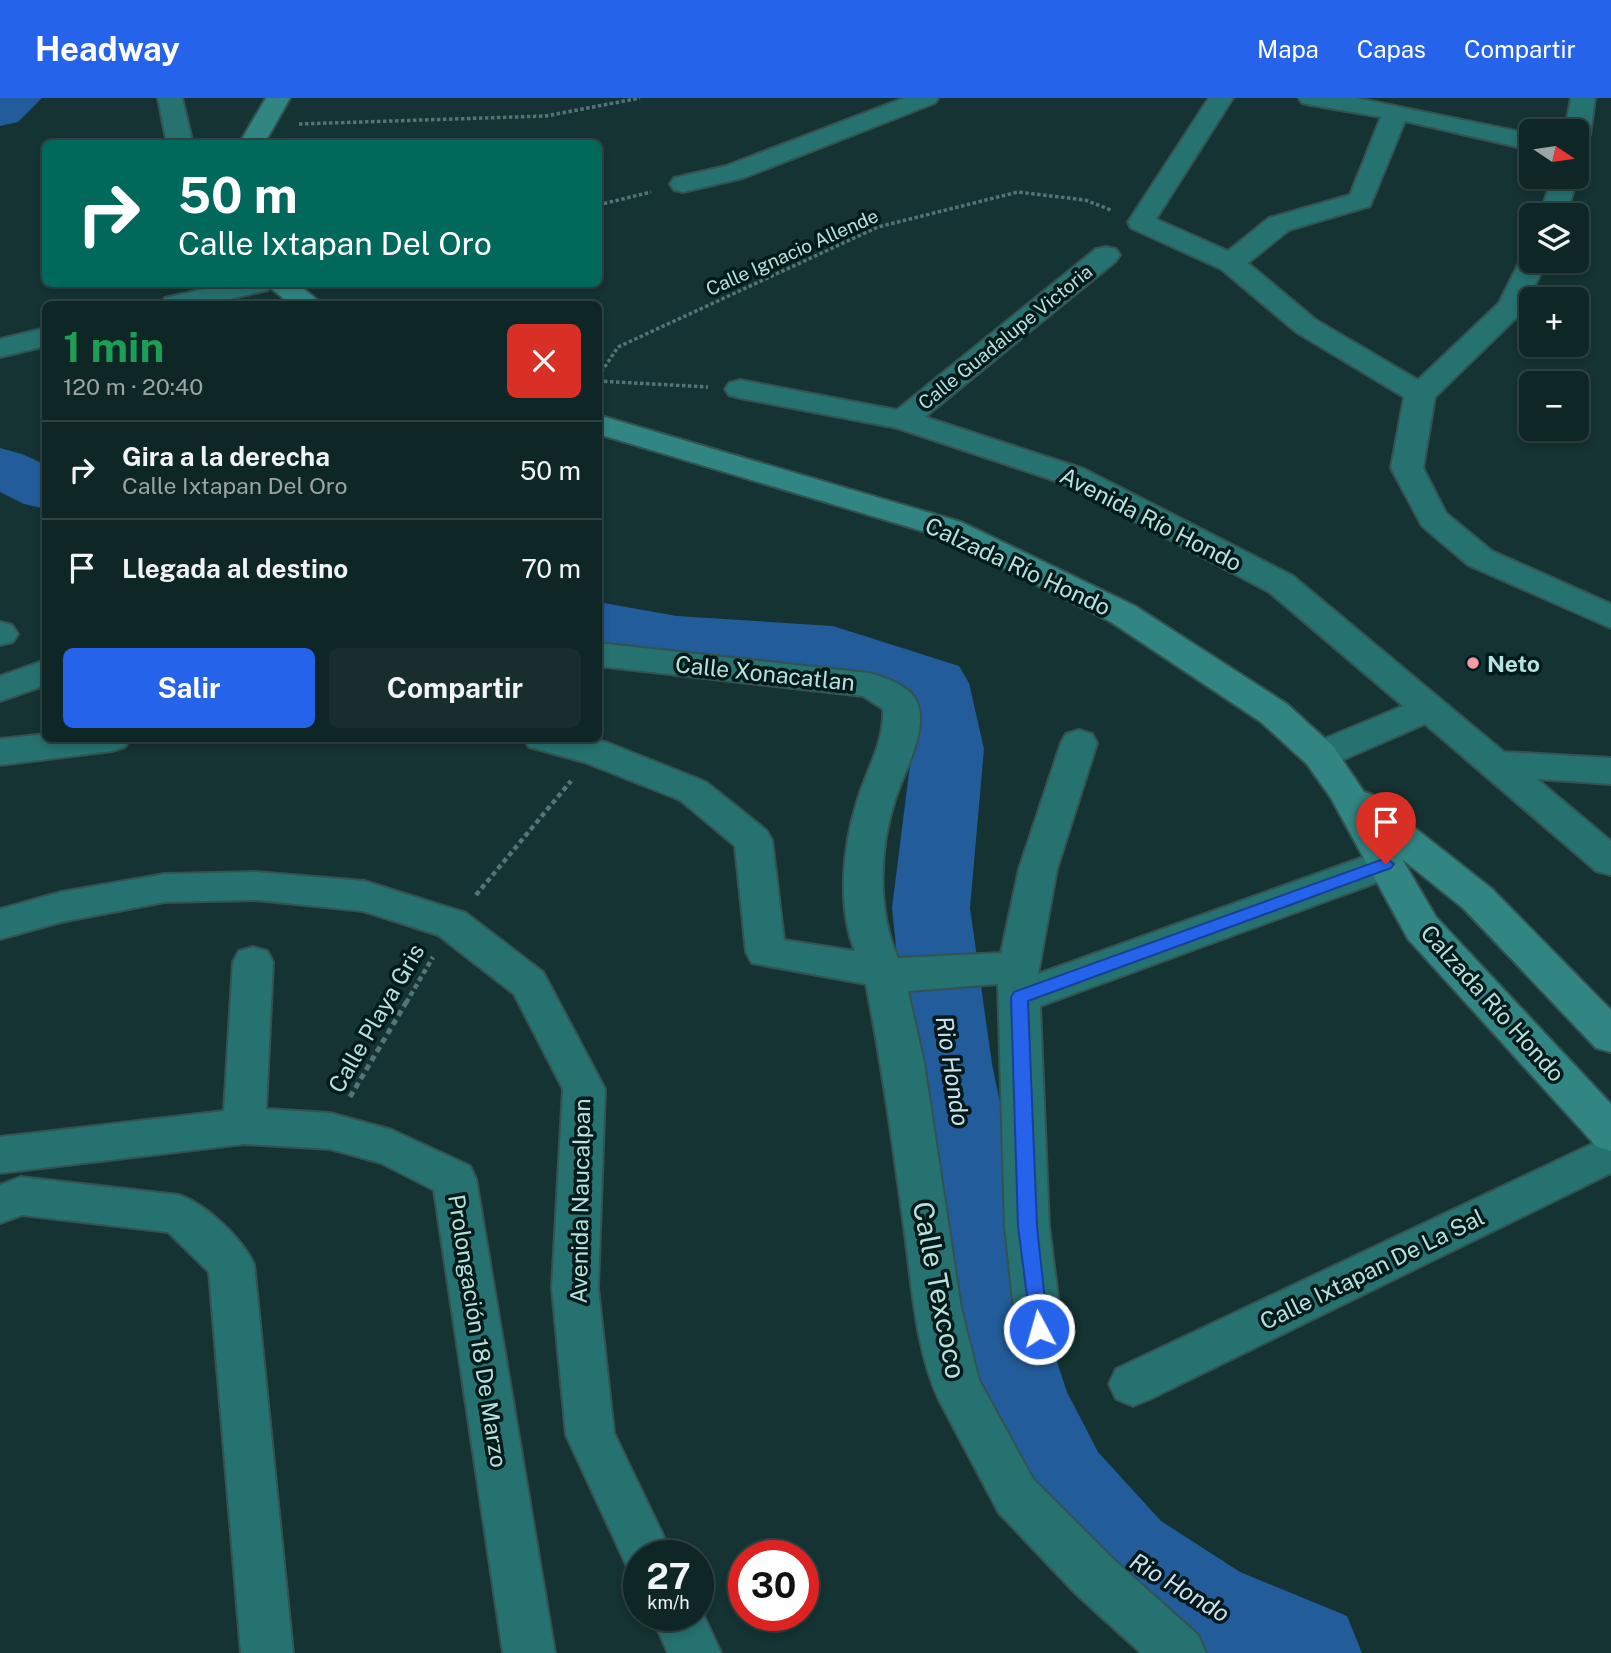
<!DOCTYPE html>
<html lang="es">
<head>
<meta charset="utf-8">
<style>
  body { margin:0; font-family:"Public Sans",sans-serif; background:#182e2e; color:#f1f3f6; height:100vh; display:flex; flex-direction:column; font-size:26px; white-space:nowrap }
  * { box-sizing:border-box; margin:0 }
  p { font-size:23px; color:#9ba5a7 }
  .icon { flex:none; width:38px; height:38px; fill:none; stroke:currentColor; stroke-width:2; stroke-linecap:round; stroke-linejoin:round }
  .map { position:relative; flex:1; overflow:hidden }
  .panel { position:absolute; left:42px; top:203px; width:560px; height:441px; display:flex; flex-direction:column; background:#0f2626; border-radius:10px; box-shadow:0 4px 10px #0003,0 0 0 2px #2f4343 }
  .panel>* { flex:none }
  .top-card { position:absolute; left:42px; top:42px; width:560px; height:147px; border-radius:10px; box-shadow:0 4px 10px #0003,0 0 0 2px #2f4343; background:#00695c; color:#fff; overflow:hidden }
  .needle { width:46px; rotate:103deg }
  .tools { position:absolute; left:1519px; top:21px; display:grid; gap:14px }
  .tools a { display:grid; place-items:center; width:70px; height:70px; border-radius:10px; background:#0f2626; box-shadow:0 4px 10px #0003,0 0 0 2px #2f4343; font-size:35px }
  .speed { position:absolute; left:623px; top:1442px; display:flex; gap:14px; font-size:35px; font-weight:700; text-align:center }
  .speed>* { display:grid; place-content:center; width:91px; height:91px; border-radius:50%; background:#0f2626; box-shadow:0 4px 10px #0003,0 0 0 2px #2f4343; line-height:1 }
  .speed small { font-size:18px; font-weight:400 }
  .speed .limit { border:10px solid #d22; background:#fff; color:#111 }
  .pin { position:absolute; display:grid; place-items:center; width:60px; height:60px; color:#fff; margin:-72px -30px; border-radius:50% 50% 50% 0; rotate:-45deg; box-shadow:0 0 7px #0007 }
  .pin .icon { rotate:45deg }
  .me { position:absolute; width:77px; margin:-38px; rotate:354deg; stroke-linejoin:round; filter:drop-shadow(0 0 5px #0008) }
  .turn { display:flex; align-items:center; gap:24px; height:147px; padding:0 21px; font-size:32px }
  .turn .icon { width:91px; height:91px; stroke-width:2.5 }
  .turn b { display:block; font-size:49px; line-height:60px }
  .round { display:grid; place-items:center; flex:none; width:74px; height:74px; border-radius:10px; background:#182e2e }
  .summary { display:flex; align-items:center; justify-content:space-between; height:119px; padding:0 21px }
  h1 { font-size:42px; font-weight:700; line-height:52px; color:#1e9e55 }
  .primary-button { display:flex; gap:14px; margin-top:auto; padding:14px 21px }
  .primary-button a { flex:1; height:80px; border-radius:10px; background:#2563eb; color:#fff; font-size:28px; font-weight:700; line-height:80px; text-align:center }
  .primary-button a+a { background:#182e2e; color:#f1f3f6 }
  ul { padding:0; list-style:none }
  li { display:flex; align-items:center; gap:21px; height:98px; padding:0 21px; border-top:2px solid #2f4343 }
  li div { flex:1 }
  li b { display:block; font-size:26px }
  li em { font-style:normal }
  header { display:flex; align-items:center; gap:42px; box-sizing:border-box; height:98px; padding:0 35px; background:#2563eb; color:#fff }
  header strong { font-size:33px }
  nav { display:flex; gap:38px; margin-inline-start:auto; font-size:24px }
  .map>svg:first-child { display:block }
  .lines { fill:none; stroke-linecap:round; stroke-linejoin:round }
  .river { fill:#225c9a; fill-rule:evenodd }
  .street-casing { stroke:#335250; stroke-width:4 }
  .secondary-casing { stroke:#335250; stroke-width:4 }
  .primary-casing { stroke:#335250; stroke-width:4 }
  .path-far2 { stroke:#527675; stroke-width:3.5; stroke-dasharray:3.5 2.5; stroke-linecap:butt }
  .path-far1 { stroke:#527675; stroke-width:4.5; stroke-dasharray:5 3.5; stroke-linecap:butt }
  .path { stroke:#527675; stroke-width:5; stroke-dasharray:6 4.5; stroke-linecap:butt }
  .street { fill:#267270; fill-rule:evenodd }
  .secondary { fill:#267270; fill-rule:evenodd }
  .primary { fill:#318583; fill-rule:evenodd }
  .route { fill:#2563eb; stroke:#184099; stroke-width:2 }
  .poi-dot { fill:#f49aa4; stroke:#001a19; stroke-width:2.5 }
  .labels { text-anchor:middle; dominant-baseline:central; stroke-width:7; stroke-linejoin:round; paint-order:stroke }
  .far-street-label { font-size:19px; fill:#b5e1df; stroke:#001a19 }
  .street-label { font-size:23px; fill:#b5e1df; stroke:#001a19 }
  .poi-label { font-size:23px; font-weight:bold; fill:#b5e1df; stroke:#001a19; text-anchor:start }
  .water-label { font-size:24px; font-style:italic; fill:#d0dff1; stroke:#001a19 }
  .near-street-label { font-size:28px; fill:#b5e1df; stroke:#001a19 }
</style>
</head>
<body>
<header>
<strong>Headway</strong>
<nav><a>Mapa</a><a>Capas</a><a>Compartir</a></nav>
</header>
<div class="map">
<svg width="1611" height="1555" viewBox="0 0 1611 1555">
  <rect width="100%" height="100%" fill="#143332"/>
  <g class="lines">
    <!-- river -->
    <g class="river">
      <path d="M0 0H42L18 24 0 28Z"/>
      <path d="M0 350 22 356 46 367V411L24 406 0 394Z"/>
      <path d="M598 504 677 518 833 528 959 568 969 585 984 651 970 810 992 966 1049 1240 1067 1294 1098 1354 1161 1423 1240 1474 1347 1518 1362 1555H1188L1168 1546 1089 1493 1028 1420 975 1306 955 1240 908 966 892 810 912 651 902 599 827 574 677 564 598 548Z"/>
    </g>
    <!-- street casing -->
    <g class="street-casing">
      <g id="street">
        <path d="M158 0H182L193 46H167Z"/>
        <path d="M904 0H938L935 5 743 80 683 94 674 92 670 86 674 80 726 68Z"/>
        <path d="M1209 0H1233L1156 121 1228 153 1269 120 1350 97 1381 19 1311 7 1302 5 1299 0H1356L1531 36V52L1405 23 1370 108 1289 132 1248 165 1316 222 1418 282 1499 205 1523 157 1531 155V163H1547L1521 215 1435 299 1423 370 1446 415 1492 453 1611 506V530L1468 467 1422 428 1391 370 1404 299 1296 234 1221 171 1131 130 1128 124Z"/>
        <path d="M1571 0H1595L1590 37 1586 42 1577 45V33H1565Z"/>
        <path d="M1577 77 1578 79 1566 117H1540L1552 79Z"/>
        <path d="M1106 149 1116 151 1120 157 1116 163 925 319 1084 371 1293 478 1504 654 1611 660V686L1537 681 1611 743V777L1596 773 1425 626 1333 666 1320 670 1307 666 1302 657 1307 648 1403 608 1269 494 1062 385 897 330 740 300 729 297 725 291 729 285 740 282 897 312 1096 151Z"/>
        <path d="M225 186H272L268 192 208 206H161L165 200Z"/>
        <path d="M46 230V248L0 259V241Z"/>
        <path d="M0 524 12 527 18 536 13 544 0 547Z"/>
        <path d="M598 545 869 575C887 580 915 589 919 610 925 640 903 675 895 702 879 751 877 813 898 860L1001 855 1019 771 1061 645 1066 636 1079 632 1092 636 1097 645 1057 771 1038 876 1372 756 1386 752 1400 756 1405 766 1400 776 1040 908 1049 1128 1062 1231 1055 1246 1039 1252 1023 1246 1016 1231 1005 1128 998 886 908 893 924 965 961 1210 979 1282 1033 1381 1112 1460 1198 1537 1206 1555H1141L1076 1496 999 1415 939 1302C915 1250 912 1186 904 1129 893 1048 882 967 866 886L752 865 746 854 735 748 680 702 584 664 529 649 524 640H592L608 645 706 684 766 732 772 742 784 842 855 853C837 809 843 748 857 704 866 673 885 644 883 611L863 598 598 568Z"/>
        <path d="M46 562V587L0 603V578Z"/>
        <path d="M46 636V640H130L125 649 112 653 0 667V641Z"/>
        <path d="M253 849 267 853 273 864 266 1011 330 1015 392 1032 470 1068 476 1081 555 1555H503L434 1092 381 1065 330 1051 244 1046 0 1075V1039L224 1013 233 864 239 853Z"/>
        <path d="M1611 1037V1075L1150 1301 1133 1308 1116 1301 1109 1286 1116 1271Z"/>
        <path d="M21 1079 179 1097C207 1107 241 1139 254 1166L293 1555H241L209 1174 168 1134 22 1117 0 1125V1087Z"/>
      </g>
    </g>
    <!-- secondary casing -->
    <g class="secondary-casing">
      <g id="secondary">
        <path d="M256 774 364 783 466 815 543 874 605 991 598 1190 614 1335 673 1458H639V1479L630 1475 566 1337 552 1190 563 991 514 896 438 837 363 813 256 802 165 804 61 824 0 841V811L61 794 165 776Z"/>
        <path d="M698 1505 721 1555H668L651 1517H698Z"/>
      </g>
    </g>
    <!-- primary casing -->
    <g class="primary-casing">
      <g id="primary">
        <path d="M266 0H290L264 46H239Z"/>
        <path d="M266 186H298L322 206H290Z"/>
        <path d="M598 317 961 424 1135 508 1287 606 1333 648 1364 694 1373 697 1491 790 1611 912V954L1596 950 1463 810 1402 761 1436 819 1611 1006V1053L1596 1048 1408 841 1331 700 1307 666 1261 624 1111 524 939 438 598 336Z"/>
      </g>
    </g>
    <!-- path-far2 -->
    <g class="path-far2">
      <path d="M299 26 546 18 640 0"/>
      <path d="M598 107 651 94"/>
      <path d="M598 279 618 249 878 129 1018 94 1085 102 1111 112"/>
      <path d="M598 283 708 289"/>
    </g>
    <!-- path-far1 -->
    <g class="path-far1">
      <path d="M476 797 571 683"/>
      <path d="M406 905 433 859"/>
    </g>
    <!-- path -->
    <path class="path" d="M350 999 407 903"/>
    <!-- street -->
    <use href="#street" class="street"/>
    <!-- secondary -->
    <use href="#secondary" class="secondary"/>
    <!-- primary -->
    <use href="#primary" class="primary"/>
  </g>
  <!-- route -->
  <path class="route" d="M1386 760 1394 766 1391 770 1028 903 1037 1128 1048 1231 1046 1237 1039 1239 1032 1237 1018 1128 1011 899 1014 894Z"/>
  <!-- markers -->
  <circle class="poi-dot" cx="1473" cy="565" r="7"/>
  <g class="labels">
    <!-- far-street labels -->
    <g class="far-street-label">
      <text transform="translate(792 154) rotate(-24)">Calle Ignacio Allende</text>
      <text transform="translate(1005 239) rotate(-39)">Calle Guadalupe Victoria</text>
    </g>
    <!-- street labels -->
    <g class="street-label">
      <text transform="translate(1151 421) rotate(27)">Avenida Río Hondo</text>
      <text transform="translate(1018 468) rotate(25)">Calzada Río Hondo</text>
      <text transform="translate(765 575) rotate(6)">Calle Xonacatlan</text>
      <text transform="translate(1493 905) rotate(48)">Calzada Río Hondo</text>
      <text transform="translate(376 920) rotate(-60)">Calle Playa Gris</text>
      <text transform="translate(580 1103) rotate(-89)">Avenida Naucalpan</text>
      <text transform="translate(1372 1171) rotate(-26)">Calle Ixtapan De La Sal</text>
      <text transform="translate(478 1233) rotate(81)">Prolongación 18 De Marzo</text>
    </g>
    <!-- poi labels -->
    <g class="poi-label">
      <text x="1487" y="565">Neto</text>
    </g>
    <!-- water labels -->
    <g class="water-label">
      <text transform="translate(953 973) rotate(81)">Rio Hondo</text>
      <text transform="translate(1180 1489) rotate(31)">Rio Hondo</text>
    </g>
    <!-- near-street labels -->
    <g class="near-street-label">
      <text transform="translate(940 1192) rotate(79)">Calle Texcoco</text>
    </g>
  </g>
</svg>
<div class="tools">
<a><svg class="needle" viewBox="-14 -14 28 28"><path d="M0-13l5 13h-10z" fill="#e53935"/><path d="M0 13l5-13h-10z" fill="#9ba5a7"/></svg></a>
<a><svg class="icon" aria-label="layers" viewBox="0 0 24 24"><path d="M12 4l9 5-9 5-9-5zM3 14l9 5 9-5"/></svg></a>
<a>+</a>
<a>−</a>
</div>
<div class="speed"><div>27<small>km/h</small></div><div class="limit">30</div></div>
<div class="pin" style="left:1386px;top:766px;background:#d93025"><svg class="icon" aria-label="arrive" viewBox="0 0 24 24"><path d="M6 21V4h12l-3 4 3 4H6"/></svg></div>
<svg class="me" style="left:1039px;top:1231px" viewBox="-20 -20 40 40"><circle r="17" fill="#2563eb" stroke="#fff" stroke-width="3"/><path d="M0-11L8 9 0 5-8 9z" fill="#fff"/></svg>
<div class="top-card">
<div class="turn"><svg class="icon" aria-label="right" viewBox="0 0 24 24"><path d="M7 20v-9h11M14 6l5 5-5 5"/></svg><div><b>50 m</b>Calle Ixtapan Del Oro</div></div>
</div>
<section class="panel">
<div class="summary"><div><h1>1 min</h1><p>120 m · 20:40</p></div><a class="round" style="background:#d93025;color:#fff"><svg class="icon" aria-label="close" viewBox="0 0 24 24"><path d="M6 6l12 12M18 6L6 18"/></svg></a></div>
<ul>
<li><svg class="icon" aria-label="right" viewBox="0 0 24 24"><path d="M7 20v-9h11M14 6l5 5-5 5"/></svg><div><b>Gira a la derecha</b><p>Calle Ixtapan Del Oro</p></div><em>50 m</em></li>
<li><svg class="icon" aria-label="arrive" viewBox="0 0 24 24"><path d="M6 21V4h12l-3 4 3 4H6"/></svg><div><b>Llegada al destino</b></div><em>70 m</em></li>
</ul>
<div class="primary-button"><a>Salir</a><a>Compartir</a></div>
</section>
</div>
</body>
</html>
